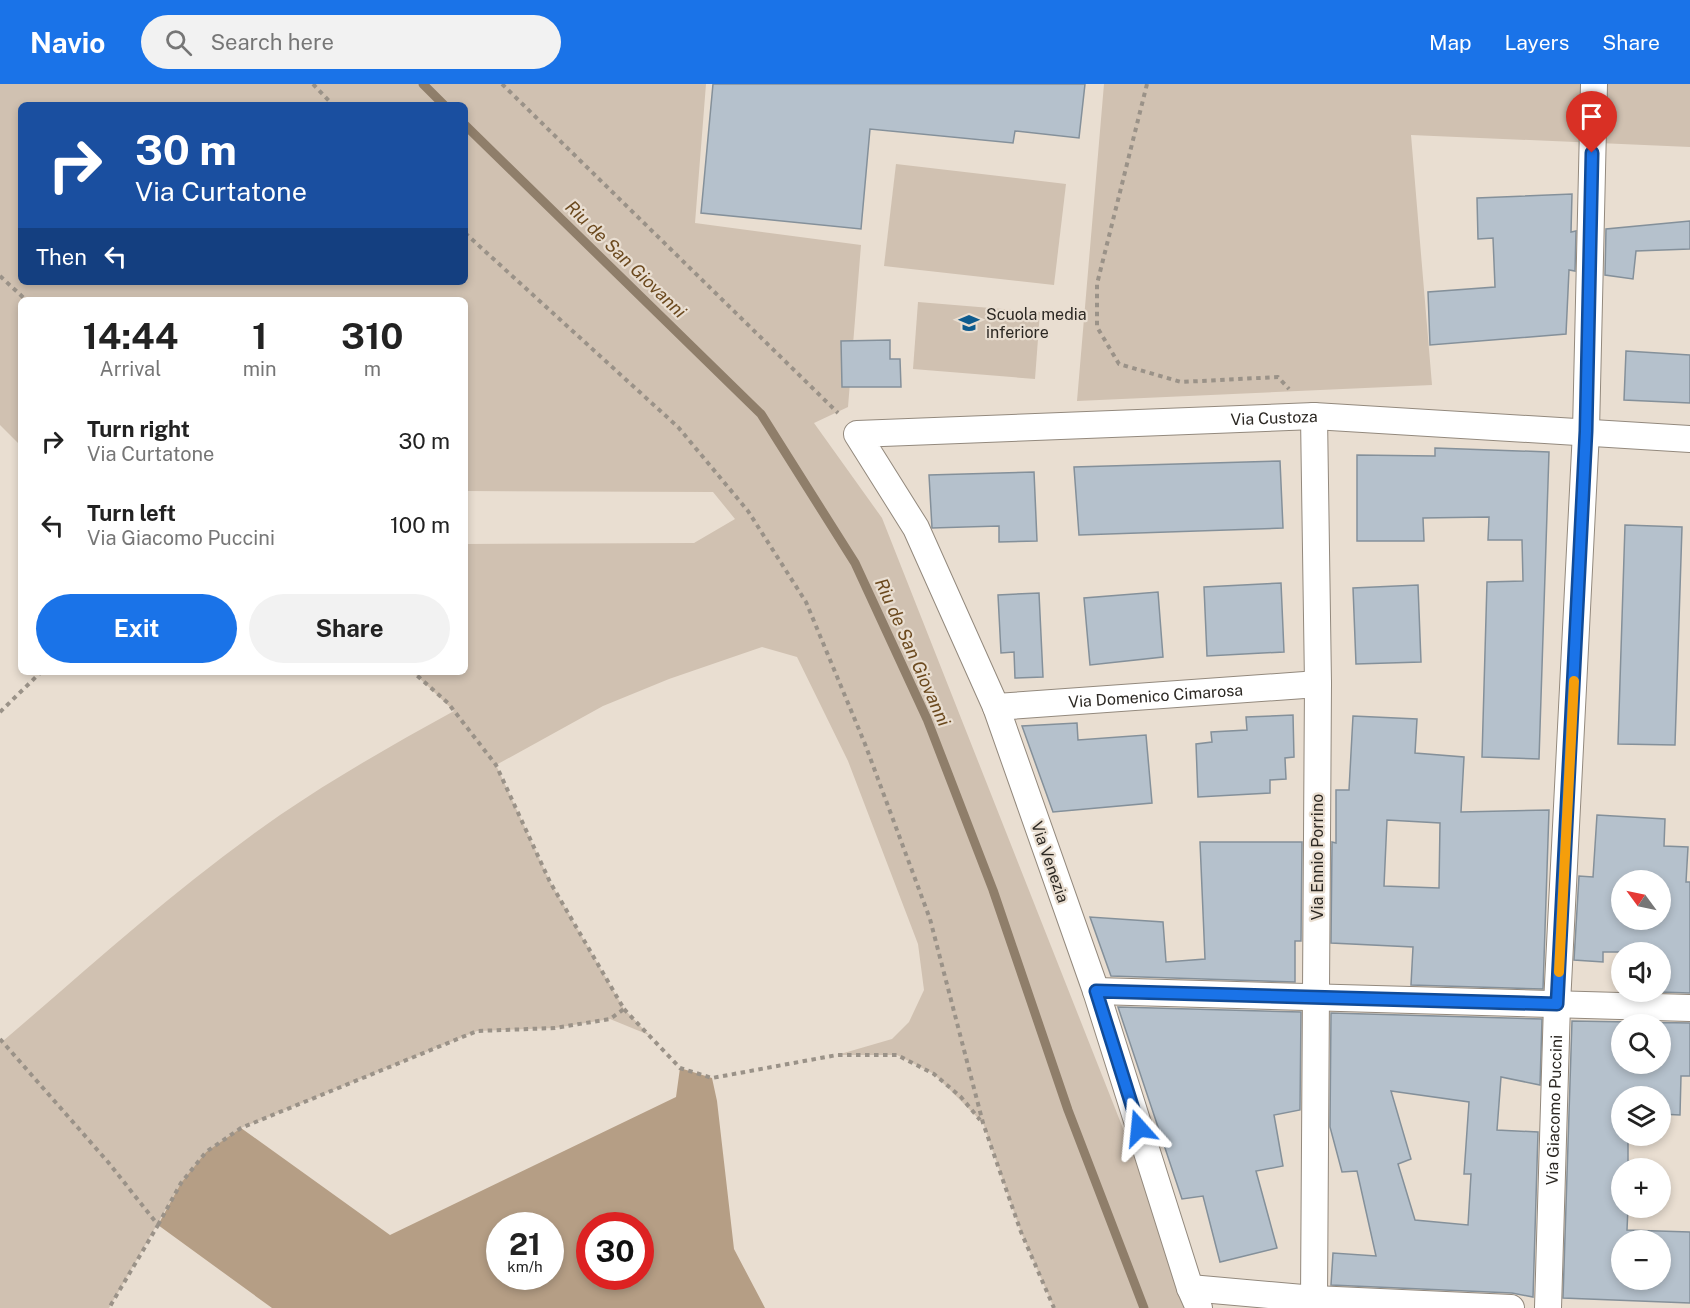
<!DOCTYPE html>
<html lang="en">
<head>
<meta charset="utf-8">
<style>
  body { margin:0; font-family:"Public Sans",sans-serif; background:#f2f2f2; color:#222; height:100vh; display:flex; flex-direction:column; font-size:22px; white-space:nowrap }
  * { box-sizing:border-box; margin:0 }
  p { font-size:20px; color:#767676 }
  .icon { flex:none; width:33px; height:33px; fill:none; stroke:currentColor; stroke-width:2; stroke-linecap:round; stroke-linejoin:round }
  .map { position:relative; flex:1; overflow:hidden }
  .details { position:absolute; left:18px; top:213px; width:450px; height:378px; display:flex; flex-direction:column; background:#fff; border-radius:9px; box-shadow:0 3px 9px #0003 }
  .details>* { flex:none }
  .guide { position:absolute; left:18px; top:18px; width:450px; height:183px; border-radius:9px; box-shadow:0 3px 9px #0003; background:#1a4fa0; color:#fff; overflow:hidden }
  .needle { width:39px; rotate:303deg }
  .fabs { position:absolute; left:1611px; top:786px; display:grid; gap:12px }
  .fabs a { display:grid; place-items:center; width:60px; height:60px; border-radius:50%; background:#fff; box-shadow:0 3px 9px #0003; font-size:30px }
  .speed { position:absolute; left:486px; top:1128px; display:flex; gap:12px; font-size:30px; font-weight:700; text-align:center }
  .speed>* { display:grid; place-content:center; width:78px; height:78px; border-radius:50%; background:#fff; box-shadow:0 3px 9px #0003; line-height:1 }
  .speed small { font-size:15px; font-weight:400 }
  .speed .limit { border:9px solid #d22; background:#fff; color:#111 }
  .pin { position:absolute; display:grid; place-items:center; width:51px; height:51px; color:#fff; margin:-62px -26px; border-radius:50% 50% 50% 0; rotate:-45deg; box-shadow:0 0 6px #0007 }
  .pin .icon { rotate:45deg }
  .me { position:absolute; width:66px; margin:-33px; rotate:342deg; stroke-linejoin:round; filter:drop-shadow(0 0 4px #0008) }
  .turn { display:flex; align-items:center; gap:21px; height:126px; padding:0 18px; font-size:27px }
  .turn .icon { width:78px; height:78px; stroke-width:2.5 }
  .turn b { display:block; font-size:42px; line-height:51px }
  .then { display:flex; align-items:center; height:57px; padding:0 18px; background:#0003; gap:12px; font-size:22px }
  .eta { display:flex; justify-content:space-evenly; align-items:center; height:102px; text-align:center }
  .eta b { font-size:36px; font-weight:700; line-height:42px }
  .button { display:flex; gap:12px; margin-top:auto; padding:12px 18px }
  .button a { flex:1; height:69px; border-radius:36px; background:#1a73e8; color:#fff; font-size:24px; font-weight:700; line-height:69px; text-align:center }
  .button a+a { background:#f2f2f2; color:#222 }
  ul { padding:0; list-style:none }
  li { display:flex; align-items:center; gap:18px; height:84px; padding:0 18px }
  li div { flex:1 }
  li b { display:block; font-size:22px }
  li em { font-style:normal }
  header { display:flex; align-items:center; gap:36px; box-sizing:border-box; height:84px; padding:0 30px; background:#1a73e8; color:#fff }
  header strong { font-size:28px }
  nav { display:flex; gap:33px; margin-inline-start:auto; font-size:21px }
  .search { width:420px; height:54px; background:#f2f2f2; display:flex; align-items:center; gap:15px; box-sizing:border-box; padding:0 21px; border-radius:33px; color:#767676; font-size:22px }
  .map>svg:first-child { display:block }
  .green { fill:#d0c1b1; fill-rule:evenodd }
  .forest { fill:#b59e85; fill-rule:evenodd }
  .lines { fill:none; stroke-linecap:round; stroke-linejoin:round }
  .stream { stroke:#8f7e6a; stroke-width:9 }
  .building { fill:#b5c1cc; stroke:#84909a; stroke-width:1.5; fill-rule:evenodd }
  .street-casing { stroke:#93897d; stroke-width:28 }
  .path { stroke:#9a9288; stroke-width:4; stroke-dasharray:4.5 4.5; stroke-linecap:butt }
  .street { stroke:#fff; stroke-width:26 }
  .route-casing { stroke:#114b97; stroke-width:15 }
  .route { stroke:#1a73e8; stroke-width:10 }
  .slow { stroke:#f59e0b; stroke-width:10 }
  .labels { text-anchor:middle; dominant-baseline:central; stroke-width:4.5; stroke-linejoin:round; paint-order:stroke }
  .poi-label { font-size:16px; fill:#2c2823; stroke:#e9ded1; text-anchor:start }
  .street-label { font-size:16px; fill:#2c2823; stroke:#e9ded1 }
  .water-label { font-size:18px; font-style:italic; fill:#6b491e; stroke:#e9ded1 }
</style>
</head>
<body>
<header>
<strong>Navio</strong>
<div class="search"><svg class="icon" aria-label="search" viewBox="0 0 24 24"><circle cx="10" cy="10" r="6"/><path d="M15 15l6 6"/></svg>Search here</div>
<nav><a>Map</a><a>Layers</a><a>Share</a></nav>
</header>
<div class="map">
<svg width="1690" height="1224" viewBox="0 0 1690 1224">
  <rect width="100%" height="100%" fill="#e9ded1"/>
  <!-- green -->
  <g class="green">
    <path d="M0 0H706L695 139 861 161 848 323 814 339 882 434 1171 1166 1188 1224H1054L1021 1148 983 1039 934 990 897 971H837L892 955 909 938 924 906 918 860 848 677 797 573 762 563 669 595 603 622 496 681 550 798 624 925 649 951 610 935 555 944 477 947 241 1044 206 1068 181 1099 109 1224H0V955L3 957C85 887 165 814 252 751 316 704 385 665 454 627L413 588H465V460L694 459 735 435 713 408 465 407V216H21V362L0 341ZM21 21H465V198H21Z"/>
    <path d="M1104 0H1690V63L1411 51 1432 301 1077 317Z"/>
    <path d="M896 80 1066 100 1054 201 884 182Z"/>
    <path d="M918 218 1040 228 1035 295 913 285Z"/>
  </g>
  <!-- forest -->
  <path class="forest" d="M680 984 712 994 717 1017 734 1165 765 1224H272L158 1141 181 1099 206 1068 241 1044 390 1151 676 1013ZM500 1142H550V1192H500ZM590 1142H640V1192H590Z"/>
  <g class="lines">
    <!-- stream -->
    <g class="stream">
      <path d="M423 0 444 21"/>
      <path d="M465 41 761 330 855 479 927 635 993 806 1068 1026 1144 1224"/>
    </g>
  </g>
  <!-- building -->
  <g class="building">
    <path d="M713 0H1085L1079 54 1015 47 1013 59 870 45 861 145 701 129Z"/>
    <path d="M1572 110 1571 148 1576 147 1575 187 1569 186 1566 250 1430 261 1428 208 1495 203 1493 154 1478 155 1477 114Z"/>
    <path d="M1690 137V165L1636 167 1633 195 1605 191 1606 145Z"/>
    <path d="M890 256V275H900L901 303H842L841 257Z"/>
    <path d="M1626 267 1690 271V319L1624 316Z"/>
    <path d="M1435 364 1549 368 1539 675 1482 673 1487 498 1523 497 1522 456H1488L1489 433 1423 434 1424 457H1357V371L1435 372Z"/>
    <path d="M1280 377 1283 444 1079 451 1074 383Z"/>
    <path d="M1034 388 1037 457 999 458V442L932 444 929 391Z"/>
    <path d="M1625 441 1682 443 1675 661 1618 660Z"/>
    <path d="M1281 499 1284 568 1207 572 1204 503Z"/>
    <path d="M1418 501 1421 578 1356 580 1353 504Z"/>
    <path d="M1158 508 1163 573 1090 581 1084 514Z"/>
    <path d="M1039 509 1043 593 1015 594 1014 568 1001 569 998 511Z"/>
    <path d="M1293 631 1294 673 1285 674 1286 695 1270 696V709L1198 713 1196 660 1212 658 1211 648 1247 646 1246 633Z"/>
    <path d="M1353 632 1417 635 1415 669 1464 673 1461 728 1549 726 1543 905 1411 901 1413 863 1331 859 1332 758 1336 759V706H1349ZM1387 736 1440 739 1439 804 1384 802Z"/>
    <path d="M1077 639 1078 656 1146 651 1152 719 1053 728 1022 642Z"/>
    <path d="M1597 731 1665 735 1664 762 1688 763 1686 798H1690V909L1660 908V868H1603V878L1574 876 1579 792 1593 793ZM1622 796H1660V836H1622Z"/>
    <path d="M1200 758H1302L1301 857H1295V898L1111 892 1090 833 1163 838 1166 878 1205 875Z"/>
    <path d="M1118 923 1301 928 1300 1026 1274 1031 1283 1082 1256 1087 1277 1164 1220 1178 1203 1112 1182 1115Z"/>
    <path d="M1331 929 1542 935 1540 1001 1501 993 1497 1046 1538 1048 1533 1213 1512 1209 1331 1201 1333 1169 1376 1172 1357 1087 1342 1088 1330 1043ZM1391 1007 1469 1018 1464 1090H1471L1468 1141 1415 1136 1398 1080 1411 1075Z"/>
    <path d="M1572 937 1690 939V992H1681L1680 1031 1660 1030V1012H1622V1052H1628V1077H1631L1630 1084H1622V1124H1628L1627 1146 1690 1148V1219L1563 1214ZM1622 940H1660V980H1622ZM1622 1156H1660V1196H1622Z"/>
  </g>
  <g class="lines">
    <!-- street casing -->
    <g class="street-casing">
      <g id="street">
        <path d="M1314 332 1318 600 1314 1215"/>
        <path id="s1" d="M996 623 1318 600"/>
        <path d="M1096 907 1690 924"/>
        <path d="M1190 1204 1314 1215 1511 1224"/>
        <path id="s2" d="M1199 1224 1190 1204 1096 907 996 623 916 444 857 350 1314 332 1690 355"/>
        <path id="s3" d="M1548 1224 1557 920 1586 347 1594 0"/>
      </g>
    </g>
    <!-- path -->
    <g class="path">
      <path d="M313 0 333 21"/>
      <path d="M502 0 838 329"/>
      <path d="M1147 0 1097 200V243L1119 280 1181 298 1278 293 1289 305"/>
      <path d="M465 149 678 343 748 427 806 518 865 660 930 835 983 1039 1021 1148 1054 1224"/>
      <path d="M0 192 26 216"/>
      <path d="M0 628 41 588"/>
      <path d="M624 925 680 984 712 994 837 971H897L934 990 961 1013 980 1036"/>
      <path d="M0 955 108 1078 158 1141 109 1224"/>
      <path d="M158 1141 181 1099 206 1068 241 1044 477 947 555 944 610 935 624 925 550 798 496 681 448 619 413 588"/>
    </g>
    <!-- street -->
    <use href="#street" class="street"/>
  </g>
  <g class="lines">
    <!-- route casing -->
    <g class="route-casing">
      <path id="route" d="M1139 1044 1096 907 1557 920 1586 347 1592 69"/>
    </g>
    <!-- route -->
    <use href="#route" class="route"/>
    <!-- slow -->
    <path class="slow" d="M1559 888 1574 597"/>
  </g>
  <!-- icons -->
  <defs>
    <g id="school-bare" transform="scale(1.62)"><path d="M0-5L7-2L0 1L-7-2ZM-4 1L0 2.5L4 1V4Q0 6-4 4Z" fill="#0e5b8e" stroke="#e9ded1" stroke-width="2.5" paint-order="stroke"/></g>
  </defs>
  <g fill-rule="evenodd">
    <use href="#school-bare" x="969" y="239"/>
  </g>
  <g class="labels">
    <!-- poi labels -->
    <g class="poi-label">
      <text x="986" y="230">Scuola media<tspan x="986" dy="18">inferiore</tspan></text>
    </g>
    <!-- street labels -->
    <g class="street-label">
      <text stroke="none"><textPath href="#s2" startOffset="1359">Via Custoza</textPath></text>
      <text stroke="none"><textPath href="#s1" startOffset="160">Via Domenico Cimarosa</textPath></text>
      <text transform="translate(1317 773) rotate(-90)">Via Ennio Porrino</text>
      <text transform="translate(1050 778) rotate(71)">Via Venezia</text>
      <text stroke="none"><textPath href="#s3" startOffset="198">Via Giacomo Puccini</textPath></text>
    </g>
    <!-- water labels -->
    <g class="water-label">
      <text transform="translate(626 175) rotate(44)">Riu de San Giovanni</text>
      <text transform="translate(913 568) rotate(66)">Riu de San Giovanni</text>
    </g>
  </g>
</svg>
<div class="fabs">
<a><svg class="needle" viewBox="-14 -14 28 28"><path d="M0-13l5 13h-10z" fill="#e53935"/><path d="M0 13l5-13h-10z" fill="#767676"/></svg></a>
<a><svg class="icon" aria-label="sound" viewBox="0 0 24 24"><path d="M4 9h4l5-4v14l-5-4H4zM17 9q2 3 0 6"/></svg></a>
<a><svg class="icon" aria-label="search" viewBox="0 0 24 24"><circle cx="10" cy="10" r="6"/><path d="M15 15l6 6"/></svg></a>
<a><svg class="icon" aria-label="layers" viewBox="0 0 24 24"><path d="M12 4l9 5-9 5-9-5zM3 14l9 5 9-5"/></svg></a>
<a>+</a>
<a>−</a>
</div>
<div class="speed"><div>21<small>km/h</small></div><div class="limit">30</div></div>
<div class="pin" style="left:1592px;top:69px;background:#d93025"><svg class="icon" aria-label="arrive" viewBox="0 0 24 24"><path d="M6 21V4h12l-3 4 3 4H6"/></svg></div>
<svg class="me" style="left:1139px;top:1044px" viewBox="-20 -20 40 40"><path d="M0-17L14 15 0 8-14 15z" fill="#1a73e8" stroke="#fff" stroke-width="4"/></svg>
<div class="guide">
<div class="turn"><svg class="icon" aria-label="right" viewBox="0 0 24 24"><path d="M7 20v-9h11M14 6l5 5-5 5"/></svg><div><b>30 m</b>Via Curtatone</div></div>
<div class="then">Then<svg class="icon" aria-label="left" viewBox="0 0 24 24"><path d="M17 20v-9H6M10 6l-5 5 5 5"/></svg></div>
</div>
<section class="details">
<div class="eta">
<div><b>14:44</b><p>Arrival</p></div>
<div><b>1</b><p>min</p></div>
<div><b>310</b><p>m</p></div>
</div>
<ul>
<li><svg class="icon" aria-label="right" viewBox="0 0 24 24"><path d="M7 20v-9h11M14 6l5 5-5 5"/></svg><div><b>Turn right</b><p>Via Curtatone</p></div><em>30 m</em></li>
<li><svg class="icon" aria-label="left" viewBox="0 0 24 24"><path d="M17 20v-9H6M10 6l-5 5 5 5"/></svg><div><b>Turn left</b><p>Via Giacomo Puccini</p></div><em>100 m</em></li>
</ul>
<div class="button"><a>Exit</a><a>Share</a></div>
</section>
</div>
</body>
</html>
